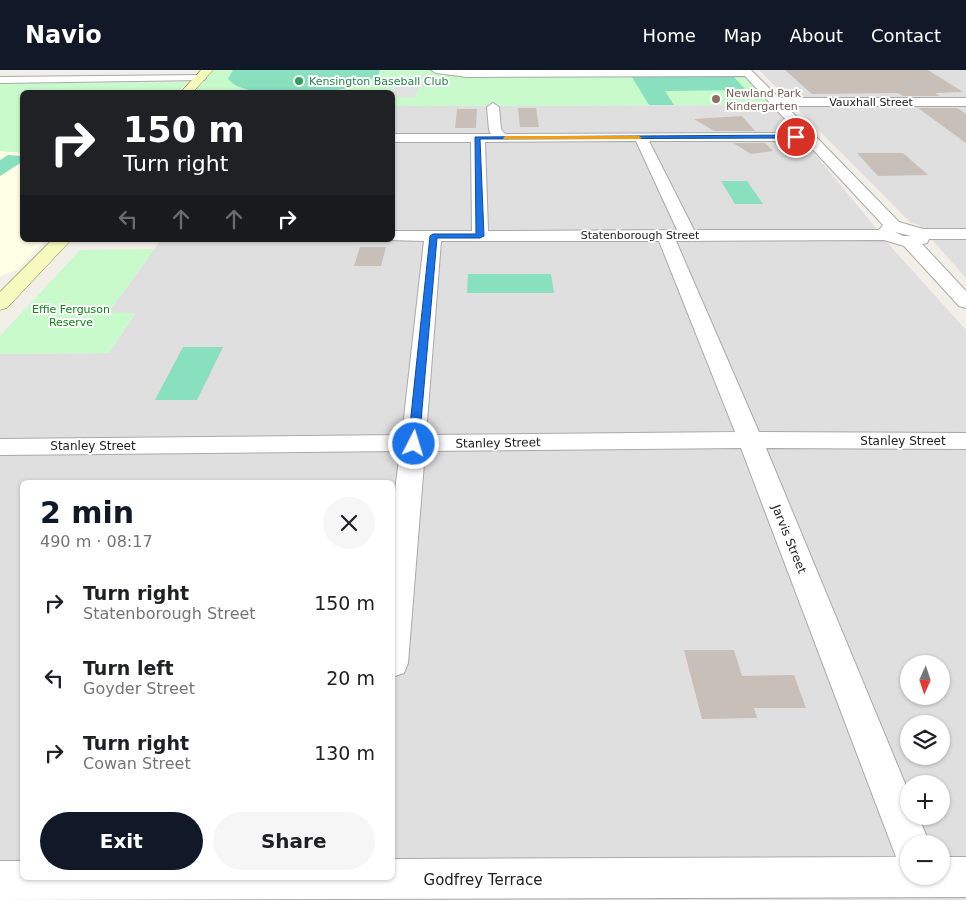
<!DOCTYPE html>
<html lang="en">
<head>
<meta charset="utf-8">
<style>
  body { margin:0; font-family:"DejaVu Sans",sans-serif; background:#f6f6f6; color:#202124; height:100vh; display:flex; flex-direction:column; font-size:19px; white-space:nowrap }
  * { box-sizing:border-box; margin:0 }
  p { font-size:16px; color:#757577 }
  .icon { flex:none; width:28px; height:28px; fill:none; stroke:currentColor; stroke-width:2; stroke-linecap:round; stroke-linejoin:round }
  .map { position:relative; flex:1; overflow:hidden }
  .side { position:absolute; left:20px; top:410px; width:375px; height:400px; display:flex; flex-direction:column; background:#fff; border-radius:8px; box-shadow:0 1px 4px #0004 }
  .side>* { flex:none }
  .hud { position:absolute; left:20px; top:20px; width:375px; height:152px; border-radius:8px; box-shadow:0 1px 4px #0004; background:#202124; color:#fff; overflow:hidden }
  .needle { width:32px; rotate:183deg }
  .tools { position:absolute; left:900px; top:585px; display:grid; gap:10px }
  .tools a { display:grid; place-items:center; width:50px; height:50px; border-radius:50%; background:#fff; box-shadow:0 1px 4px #0004; font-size:25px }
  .pin { position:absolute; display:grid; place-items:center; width:42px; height:42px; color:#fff; margin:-21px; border:2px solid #fff; border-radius:50%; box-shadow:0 1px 5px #0007 }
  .me { position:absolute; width:55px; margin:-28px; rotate:5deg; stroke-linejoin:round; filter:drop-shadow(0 0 4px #0008) }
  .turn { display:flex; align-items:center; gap:18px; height:105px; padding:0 20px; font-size:22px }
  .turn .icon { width:65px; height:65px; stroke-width:2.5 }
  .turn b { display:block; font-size:35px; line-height:42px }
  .lanes { display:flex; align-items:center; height:48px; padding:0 20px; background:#0003; justify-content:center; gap:25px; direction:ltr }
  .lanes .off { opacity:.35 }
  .round { display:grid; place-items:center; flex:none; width:52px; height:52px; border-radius:26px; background:#f6f6f6 }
  .headline { display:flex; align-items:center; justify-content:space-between; height:85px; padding:0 20px }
  h1 { font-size:30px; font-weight:700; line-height:38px; color:#111827 }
  .cta { display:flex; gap:10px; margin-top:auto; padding:10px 20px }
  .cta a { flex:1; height:58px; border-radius:30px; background:#111827; color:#fff; font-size:20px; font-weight:700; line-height:58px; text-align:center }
  .cta a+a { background:#f6f6f6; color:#202124 }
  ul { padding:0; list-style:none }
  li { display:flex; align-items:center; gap:15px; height:75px; padding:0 20px }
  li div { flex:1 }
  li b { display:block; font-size:19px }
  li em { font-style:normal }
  header { display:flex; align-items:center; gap:30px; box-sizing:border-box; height:70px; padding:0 25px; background:#111827; color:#fff }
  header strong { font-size:24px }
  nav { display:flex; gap:28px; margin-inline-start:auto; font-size:18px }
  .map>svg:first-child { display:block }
  .residential { fill:#e0dfdf; fill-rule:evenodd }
  .education { fill:#ffffe5 }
  .park { fill:#c8facc }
  .pitch { fill:#88e0be }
  .parking { fill:#e2e2e2 }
  .building { fill:#c7bfb8 }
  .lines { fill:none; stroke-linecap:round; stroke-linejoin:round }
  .minor-casing { stroke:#a9a9a9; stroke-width:2 }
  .secondary-casing { stroke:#707d05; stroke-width:1 }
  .minor { fill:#fff; fill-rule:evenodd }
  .secondary { fill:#f7fabf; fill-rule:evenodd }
  .route { fill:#1a73e8; stroke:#114b97 }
  .slow { fill:#f59e0b }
  .leisure-dot { fill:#2e9e5b; stroke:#fff; stroke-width:2 }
  .education-dot { fill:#8d6e63; stroke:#fff; stroke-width:2 }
  .labels { text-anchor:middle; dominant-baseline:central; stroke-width:4; stroke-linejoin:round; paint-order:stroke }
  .far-leisure-label { font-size:11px; fill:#27864d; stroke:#fff; text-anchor:start }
  .far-education-label { font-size:11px; fill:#785e54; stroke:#fff; text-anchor:start }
  .far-street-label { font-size:11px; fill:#222; stroke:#fff }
  .far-park-label { font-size:11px; fill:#0c8416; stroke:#fff }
  .street-label { font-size:12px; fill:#222; stroke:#fff }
  .near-street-label { font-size:15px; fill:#222; stroke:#fff }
</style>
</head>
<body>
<header>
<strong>Navio</strong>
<nav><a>Home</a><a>Map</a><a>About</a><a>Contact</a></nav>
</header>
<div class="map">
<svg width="966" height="830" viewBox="0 0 966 830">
  <rect width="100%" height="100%" fill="#f2efe9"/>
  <!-- residential -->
  <g class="residential">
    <path d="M759 0H966V208L919 155 911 153Z"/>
    <path d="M775 35 893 179 966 260V830H0V284L109 283 135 244 108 243 161 170H392L393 36ZM22 412H392V808H22ZM909 594H941V626H909ZM909 654H941V686H909ZM909 714H941V746H909ZM909 774H941V806H909Z"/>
  </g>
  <!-- education -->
  <path class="education" d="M0 80 22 81V170H46L17 200 0 206Z"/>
  <!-- park -->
  <g class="park">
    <path d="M214 0H430L457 6 746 5 775 35 393 36 392 22H193Z"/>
    <path d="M187 12 178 22H22V83L0 81V13Z"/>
    <path d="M154 179 109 242 135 243 109 283 0 284V266L80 180Z"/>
  </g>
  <!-- pitch -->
  <g class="pitch">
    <path d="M233 0H380L378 5C371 10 365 14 357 16 330 23 246 32 228 9Z"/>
    <path d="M733 6 746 20 665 21 674 35H649L632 7Z"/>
    <path d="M8 85 22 86V92L0 106V90Z"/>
    <path d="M721 111H747L763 134H735Z"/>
    <path d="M468 204H551L554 223H467Z"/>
    <path d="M183 277H223L197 330H155Z"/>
  </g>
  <!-- parking -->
  <path class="parking" d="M422 4 439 8 419 18 414 28 393 27 391 22 398 16 404 17 414 10 409 8Z"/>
  <!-- building -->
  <g class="building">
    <path d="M785 0H928L963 22 935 23 940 26H903L898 23 812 24Z"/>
    <path d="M518 38H536L539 57H520Z"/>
    <path d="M918 38H957L966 44V73Z"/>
    <path d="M457 39H477L476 58H455Z"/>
    <path d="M742 46 755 61H714L694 49Z"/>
    <path d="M733 73H765L773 81 751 84Z"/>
    <path d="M857 83H903L928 105 878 106Z"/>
    <path d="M360 177H386L381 196H354Z"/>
    <path d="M684 580H734L742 606 794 605 806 638H754L757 648 702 649Z"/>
  </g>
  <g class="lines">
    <!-- minor casing -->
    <g class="minor-casing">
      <g id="minor">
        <path d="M431 0H751L779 28H966V36H786L899 152 923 159H966V169H929L927 173 922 174 966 221V238L959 236 904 176 884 170 676 171 759 362 966 363V379L766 378 909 723V746H918L930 774H909V806H941V787H966V827L0 830V791H22V808H392V789L896 787 741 378 425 381 408 593 404 603 392 607V445L400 381 0 385V369L402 365 424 171 388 170H392V161H472L471 72H392V64H491L489 60 487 37 493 33 499 37 501 59 505 64 798 63 745 6 467 7 436 3ZM636 71 677 160 488 161 485 72ZM649 71H805L883 155 879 160H694ZM895 162 911 166H903ZM441 171H659L735 362 426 365Z"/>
        <path d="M200 5 206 8 204 10 0 13V7Z"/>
      </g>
    </g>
    <!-- secondary casing -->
    <g class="secondary-casing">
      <g id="secondary">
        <path d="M201 0H213L193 22H181Z"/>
        <path d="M52 170H71L7 238 0 240V222Z"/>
      </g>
    </g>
    <!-- minor -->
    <use href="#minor" class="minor"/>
    <!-- secondary -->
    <use href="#secondary" class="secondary"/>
  </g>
  <!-- route -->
  <path class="route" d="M796 65 798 68 480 69 484 166 480 168H437L419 374 414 378 410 377 408 374 430 166 433 164H476L475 67Z"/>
  <!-- slow -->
  <path class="slow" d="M505 66H639L642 68 639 69H503Z"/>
  <!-- markers -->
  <circle class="leisure-dot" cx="299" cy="11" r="5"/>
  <circle class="education-dot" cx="716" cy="29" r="5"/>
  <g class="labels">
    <!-- far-leisure labels -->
    <g class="far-leisure-label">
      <text x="309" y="11">Kensington Baseball Club</text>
    </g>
    <!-- far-education labels -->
    <g class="far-education-label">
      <text x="726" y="23">Newland Park<tspan x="726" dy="13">Kindergarten</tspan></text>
    </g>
    <!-- far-street labels -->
    <g class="far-street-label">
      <text x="871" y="32">Vauxhall Street</text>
      <text x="640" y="165">Statenborough Street</text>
    </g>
    <!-- far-park labels -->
    <g class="far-park-label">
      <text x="71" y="239">Effie Ferguson<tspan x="71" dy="13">Reserve</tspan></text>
    </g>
    <!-- street labels -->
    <g class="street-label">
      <text x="903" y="371">Stanley Street</text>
      <text transform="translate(498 373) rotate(-1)">Stanley Street</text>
      <text x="93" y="376">Stanley Street</text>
      <text transform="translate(789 469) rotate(68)">Jarvis Street</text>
    </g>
    <!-- near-street labels -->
    <g class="near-street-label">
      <text x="483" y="810">Godfrey Terrace</text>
    </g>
  </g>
</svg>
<div class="tools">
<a><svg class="needle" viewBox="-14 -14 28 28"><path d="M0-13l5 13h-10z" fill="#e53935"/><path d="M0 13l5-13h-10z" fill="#757577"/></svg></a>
<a><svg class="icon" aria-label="layers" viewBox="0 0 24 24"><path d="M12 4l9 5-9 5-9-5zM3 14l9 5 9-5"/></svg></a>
<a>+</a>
<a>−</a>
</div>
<div class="pin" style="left:796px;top:67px;background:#d93025"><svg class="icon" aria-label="arrive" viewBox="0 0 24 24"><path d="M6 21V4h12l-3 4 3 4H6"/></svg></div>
<svg class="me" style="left:414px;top:374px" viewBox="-20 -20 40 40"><circle r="17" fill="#1a73e8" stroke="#fff" stroke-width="3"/><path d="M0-11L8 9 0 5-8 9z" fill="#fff"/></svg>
<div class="hud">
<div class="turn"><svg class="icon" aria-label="right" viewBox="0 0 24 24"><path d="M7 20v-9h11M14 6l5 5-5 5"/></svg><div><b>150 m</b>Turn right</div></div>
<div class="lanes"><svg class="icon off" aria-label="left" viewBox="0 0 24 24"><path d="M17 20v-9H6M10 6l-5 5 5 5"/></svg><svg class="icon off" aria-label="ahead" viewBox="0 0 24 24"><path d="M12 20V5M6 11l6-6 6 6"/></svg><svg class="icon off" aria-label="ahead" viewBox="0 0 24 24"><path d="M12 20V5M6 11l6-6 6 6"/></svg><svg class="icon" aria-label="right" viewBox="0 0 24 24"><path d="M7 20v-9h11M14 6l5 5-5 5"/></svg></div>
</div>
<section class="side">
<div class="headline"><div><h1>2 min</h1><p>490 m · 08:17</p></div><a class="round"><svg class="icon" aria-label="close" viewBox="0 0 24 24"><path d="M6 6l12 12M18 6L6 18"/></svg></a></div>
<ul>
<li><svg class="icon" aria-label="right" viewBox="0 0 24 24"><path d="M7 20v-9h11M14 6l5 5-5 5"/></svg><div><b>Turn right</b><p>Statenborough Street</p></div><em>150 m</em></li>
<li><svg class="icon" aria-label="left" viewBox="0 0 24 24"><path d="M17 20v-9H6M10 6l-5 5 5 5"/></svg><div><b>Turn left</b><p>Goyder Street</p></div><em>20 m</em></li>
<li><svg class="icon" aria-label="right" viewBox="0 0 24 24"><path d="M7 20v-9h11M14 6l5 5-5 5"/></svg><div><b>Turn right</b><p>Cowan Street</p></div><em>130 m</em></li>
</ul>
<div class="cta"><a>Exit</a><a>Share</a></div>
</section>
</div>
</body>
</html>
